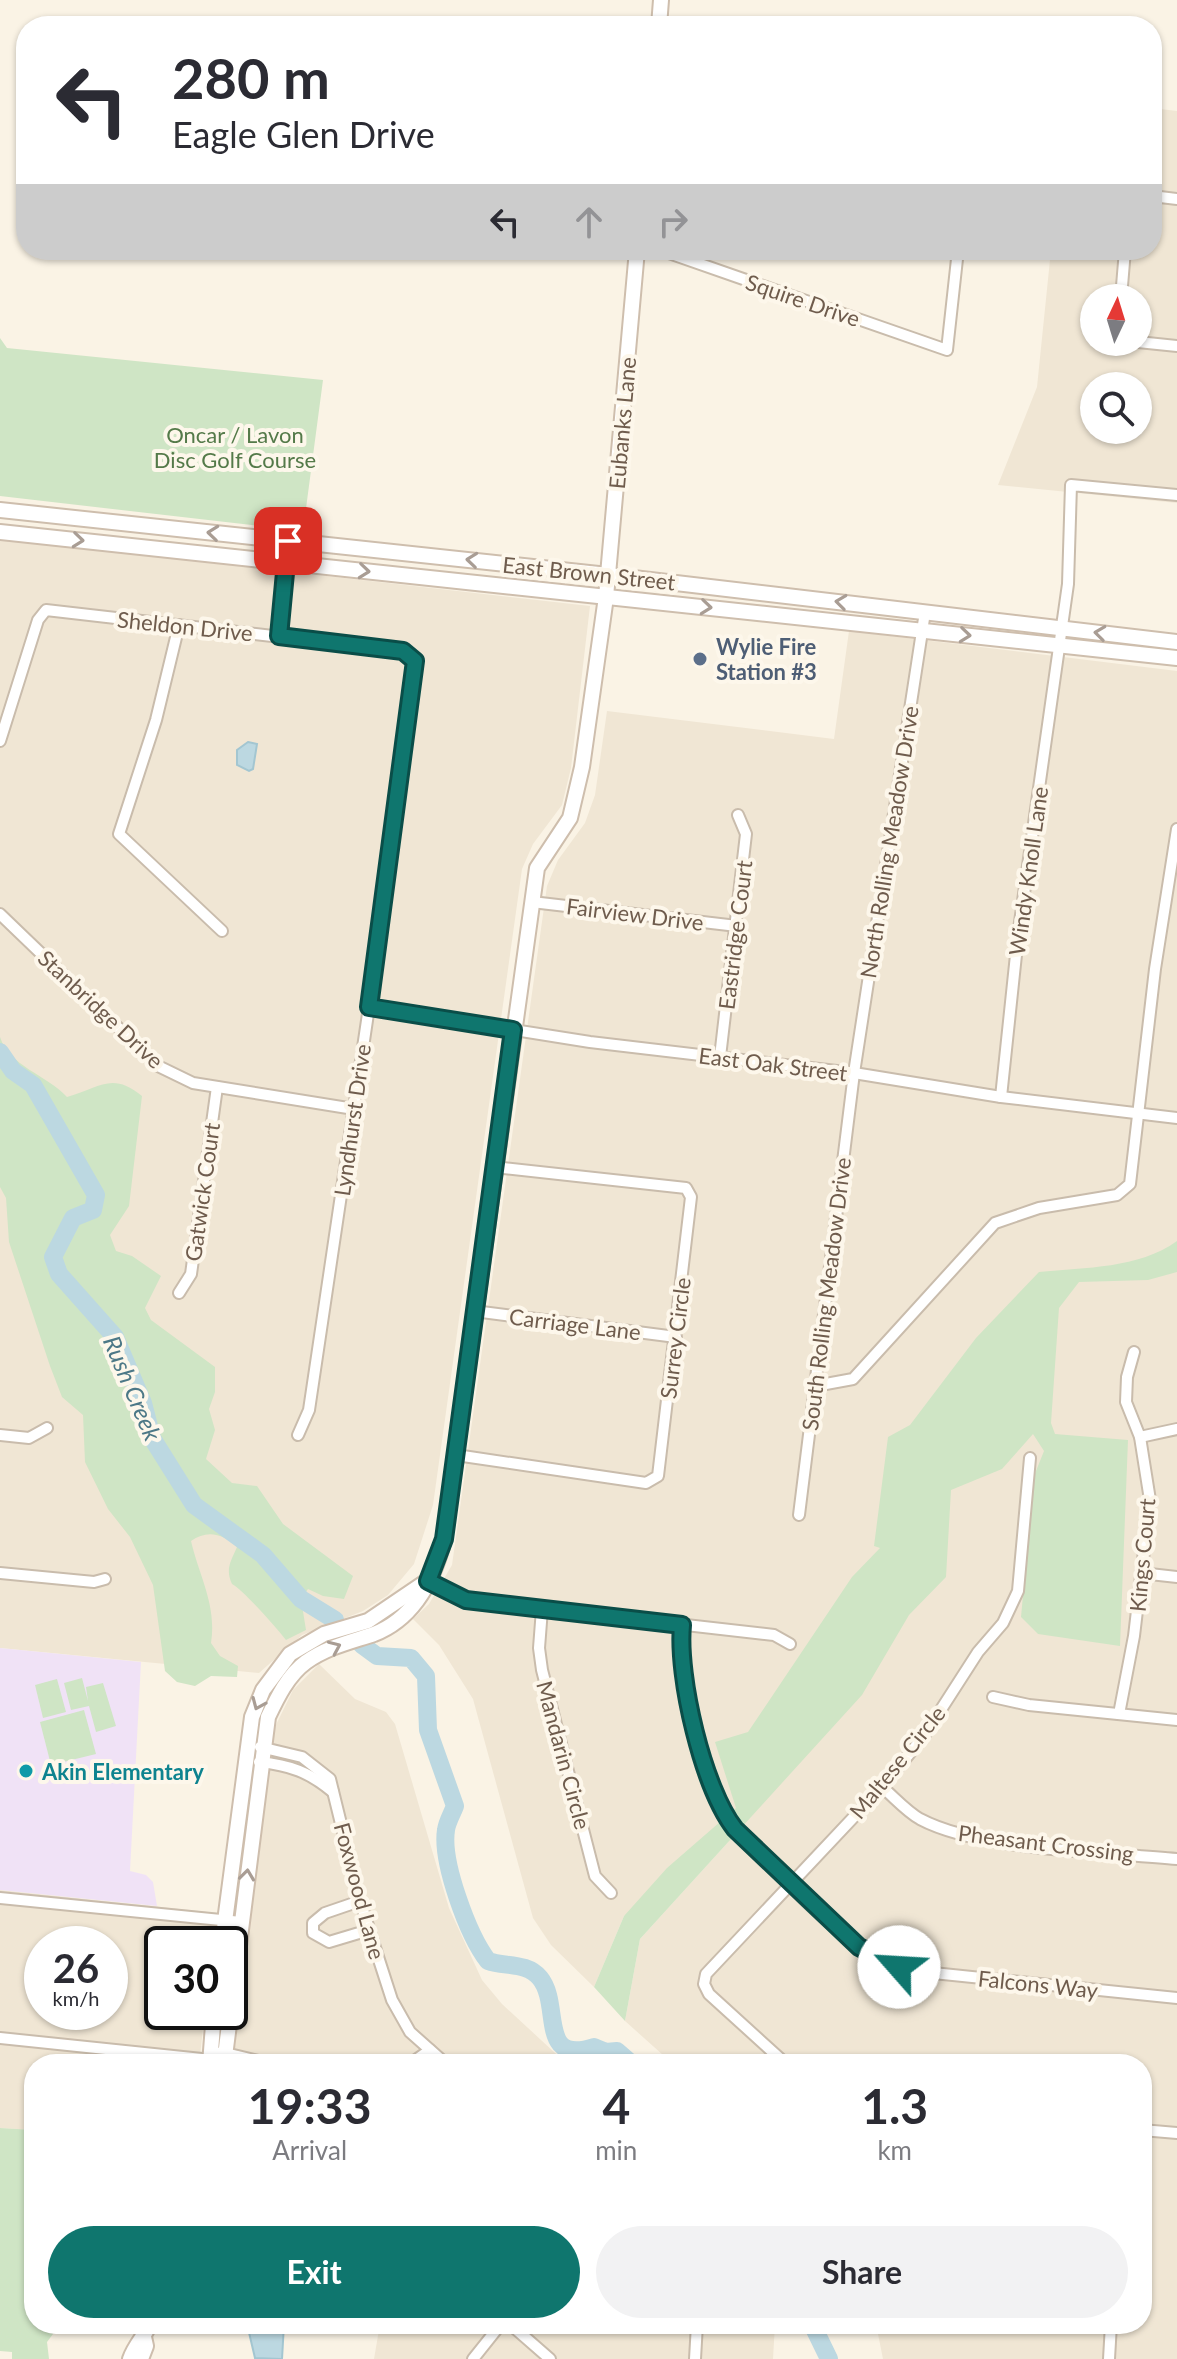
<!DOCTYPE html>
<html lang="en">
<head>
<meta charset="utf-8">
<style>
  body { margin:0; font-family:Lato,sans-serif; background:#f2f2f3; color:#2b2b33; height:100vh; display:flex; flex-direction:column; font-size:30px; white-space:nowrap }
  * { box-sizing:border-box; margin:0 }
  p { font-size:26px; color:#7c7c81 }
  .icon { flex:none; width:44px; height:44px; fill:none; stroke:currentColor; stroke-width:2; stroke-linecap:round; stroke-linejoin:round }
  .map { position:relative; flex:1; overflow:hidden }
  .details { position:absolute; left:24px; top:2054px; width:1128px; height:280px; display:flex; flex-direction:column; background:#fff; border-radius:32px; box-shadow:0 2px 6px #0004 }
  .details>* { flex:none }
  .banner { position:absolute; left:16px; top:16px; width:1146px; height:244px; border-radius:32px; box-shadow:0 2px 6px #0004; background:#fff; color:#2b2b33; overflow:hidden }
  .needle { width:52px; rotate:4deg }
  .controls { position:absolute; left:1080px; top:284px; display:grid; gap:16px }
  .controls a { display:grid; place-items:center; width:72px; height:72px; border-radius:50%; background:#fff; box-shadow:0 2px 6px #0004; font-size:40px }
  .speed { position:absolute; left:24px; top:1926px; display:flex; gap:16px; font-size:40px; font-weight:700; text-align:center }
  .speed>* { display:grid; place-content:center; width:104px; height:104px; border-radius:50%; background:#fff; box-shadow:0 2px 6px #0004; line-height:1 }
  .speed small { font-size:20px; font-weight:400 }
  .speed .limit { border:4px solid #111; border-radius:12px; background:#fff; color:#111 }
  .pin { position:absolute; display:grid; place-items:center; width:68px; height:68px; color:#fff; margin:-34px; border-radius:16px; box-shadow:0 4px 12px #0006 }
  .me { position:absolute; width:88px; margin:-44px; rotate:296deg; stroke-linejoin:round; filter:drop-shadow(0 0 6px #0008) }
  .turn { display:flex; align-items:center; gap:28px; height:168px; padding:0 24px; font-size:36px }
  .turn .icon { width:104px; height:104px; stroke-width:2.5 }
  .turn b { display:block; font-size:56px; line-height:68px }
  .lanes { display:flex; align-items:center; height:76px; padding:0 24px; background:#0003; justify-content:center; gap:40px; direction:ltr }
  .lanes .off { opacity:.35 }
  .eta { display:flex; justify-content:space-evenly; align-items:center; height:136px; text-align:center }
  .eta b { font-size:48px; font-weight:700; line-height:56px }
  .primary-button { display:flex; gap:16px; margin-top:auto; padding:16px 24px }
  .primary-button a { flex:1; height:92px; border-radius:48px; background:#0f766e; color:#fff; font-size:32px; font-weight:700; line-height:92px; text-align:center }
  .primary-button a+a { background:#f2f2f3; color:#2b2b33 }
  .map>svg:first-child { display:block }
  .residential { fill:#f0e6d4; fill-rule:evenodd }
  .education { fill:#f0e2f6 }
  .green { fill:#cfe5c5 }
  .water { fill:#bcd8e1; stroke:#a3c6d1; stroke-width:2 }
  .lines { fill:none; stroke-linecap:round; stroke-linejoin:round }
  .river { stroke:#bcd8e1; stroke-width:18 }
  .street-casing { stroke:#c9bcac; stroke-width:14 }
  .secondary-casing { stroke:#cebead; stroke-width:18 }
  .street { stroke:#fff; stroke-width:10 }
  .secondary { stroke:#fff; stroke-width:14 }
  .oneway { stroke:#a99d94 }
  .route-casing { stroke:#0a4d48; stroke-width:20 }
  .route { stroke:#0f766e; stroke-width:14 }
  .service-dot { fill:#5c6f8a; stroke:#fdf7eb; stroke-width:3 }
  .culture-dot { fill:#0f9aa8; stroke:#fdf7eb; stroke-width:3 }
  .labels { text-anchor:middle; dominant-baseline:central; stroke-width:8; stroke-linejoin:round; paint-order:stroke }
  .street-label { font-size:22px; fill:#6f5c4d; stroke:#fdf7eb }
  .park-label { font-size:22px; fill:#547a49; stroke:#fdf7eb }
  .service-label { font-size:22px; font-weight:bold; fill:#4e5e75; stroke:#fdf7eb; text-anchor:start }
  .culture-label { font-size:22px; font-weight:bold; fill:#0d838f; stroke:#fdf7eb; text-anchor:start }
  .water-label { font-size:24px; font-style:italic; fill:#4c7887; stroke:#fdf7eb }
</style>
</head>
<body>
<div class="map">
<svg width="1177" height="2359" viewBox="0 0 1177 2359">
  <rect width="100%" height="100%" fill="#faf3e5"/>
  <!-- residential -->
  <g class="residential">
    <path d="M1152 108 1177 111V503L998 485 1037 387 1051 250H1152ZM1094 298H1138V342H1094ZM1094 386H1138V430H1094Z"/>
    <path d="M0 539 590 606 571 768 562 805 533 844 522 869 433 1505 414 1564 388 1595 363 1611 302 1635 259 1673 0 1648Z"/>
    <path d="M849 631 1177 671V2359H883L876 2324H1142V2064H673L625 2021 640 1939 730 1840 624 1916 594 1987 551 1945 533 1918 473 1699 439 1645 413 1619 429 1604 452 1565 547 886 558 860 585 823 595 795 607 711 834 739Z"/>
    <path d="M319 1664 355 1699 386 1712 395 1724 449 1908 482 1980 502 2004 567 2064H233L272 1733 293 1690Z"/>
    <path d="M0 1890 217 1913 213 1944H162V2012H205L199 2064H34V2130L0 2128ZM42 1944H110V2012H42Z"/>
    <path d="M380 2324H775L773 2359H374Z"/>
  </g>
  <!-- education -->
  <path class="education" d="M0 1648 141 1662 130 1871 146 1875 153 1882 157 1906 0 1890Z"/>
  <!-- green -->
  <g class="green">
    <path d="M0 338 7 348 323 380 303 531 0 496Z"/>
    <path d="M0 1037C9 1066 47 1075 67 1097 99 1088 112 1071 142 1096L129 1206 110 1235 116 1251 132 1256 161 1276 145 1308 151 1320 215 1367V1392L209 1409 215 1430 206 1459 232 1483 257 1486 283 1524 353 1576 344 1599 323 1596 308 1589 301 1599 306 1630 286 1640C277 1628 243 1590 232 1584 225 1569 231 1561 237 1547 224 1534 207 1529 191 1541 199 1576 217 1605 211 1643L220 1656 238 1666 237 1677 211 1676 195 1686 177 1682 165 1671 153 1585 130 1537 108 1509 85 1462 83 1415 62 1397 50 1366 9 1242 6 1198 0 1187Z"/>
    <path d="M1177 1241V1272L1148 1280 1079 1282 1059 1308 1051 1423 1055 1434 1128 1440 1120 1646 1038 1634 1021 1617 1034 1476 1044 1451 1033 1434 1002 1469 951 1490 946 1577 909 1615 862 1695 640 1939 625 2021 594 1987 624 1916 667 1868 736 1808 715 1742 748 1732 852 1577 880 1548 874 1546 888 1437 910 1425 976 1338 1039 1272C1086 1267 1138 1269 1177 1241Z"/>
    <path d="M82 1678 88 1701 86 1687 103 1683 116 1726 96 1732 89 1706 71 1710 64 1683Z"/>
    <path d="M57 1679 66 1712 43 1718 35 1685Z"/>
    <path d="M84 1710 96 1754 51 1765 40 1722Z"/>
    <path d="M0 2128 34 2130V2324H48L53 2334 47 2342 49 2359H12V2352L0 2351Z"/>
  </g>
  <!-- water -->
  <g class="water">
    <path d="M248 742 257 744 253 769 249 771 237 765V750Z"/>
    <path d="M247 2324H284L282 2359 255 2358Z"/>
  </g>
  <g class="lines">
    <!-- river -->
    <g class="river">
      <path d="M0 1052 13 1071 33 1085 96 1195 93 1210 73 1218 53 1257 59 1274 115 1337 143 1403 152 1438 194 1505 263 1555 301 1599 335 1620"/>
      <path d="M362 1645 377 1656 411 1658 426 1676 428 1730 455 1806C452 1814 447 1822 446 1830 441 1862 468 1935 488 1961 505 1967 527 1962 540 1978 562 2005 537 2065 594 2047L606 2052 617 2051 632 2064"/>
      <path d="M812 2324 829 2359"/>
    </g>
    <!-- street casing -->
    <g class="street-casing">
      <g id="street">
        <path d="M1152 196 1177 199"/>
        <path d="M660 250 947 350 958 250"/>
        <path d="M1121 298 1125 250"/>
        <path d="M1138 342 1177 346"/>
        <path d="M179 625 156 720 119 834 222 931"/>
        <path d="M279 636 288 541"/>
        <path d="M0 741 38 620 46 610 403 651 415 661 369 1007 309 1410 298 1435"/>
        <path d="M532 902 737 926"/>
        <path d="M0 914 158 1066 193 1083 354 1109"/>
        <path d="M369 1007 590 1042 854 1073 1001 1097 1177 1118"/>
        <path d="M720 1057 746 834 738 815"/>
        <path d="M1001 1097 1018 936 1068 584 1071 485 1177 495"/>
        <path d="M179 1293 191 1274 217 1087"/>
        <path d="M474 1311 676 1337"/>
        <path d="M815 1386 853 1379 995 1223 1039 1208 1117 1195 1130 1184 1155 969 1177 829"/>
        <path d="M0 1435 29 1438 47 1428"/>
        <path d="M1140 1437 1177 1429"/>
        <path d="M456 1455 646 1483 658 1476 691 1197 686 1188 494 1167"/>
        <path d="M799 1515 854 1073 925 612"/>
        <path d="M0 1573 94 1582 105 1579"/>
        <path d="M1141 1573 1177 1577"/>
        <path d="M428 1581 466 1600 774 1635 790 1644"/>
        <path d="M542 1609 539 1648 542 1670 595 1876 611 1893"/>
        <path d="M682 1625C677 1676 703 1789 735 1829 785 1878 845 1954 914 1971L1177 1998"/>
        <path d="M993 1697 1029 1705 1177 1720"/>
        <path d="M1119 1714 1134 1636 1150 1500 1140 1437 1126 1402 1127 1377 1134 1352"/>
        <path d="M260 1747 302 1757 330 1779 360 1901 392 2000 410 2032 446 2064"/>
        <path d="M259 1762C290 1765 309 1772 333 1792"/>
        <path d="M882 1787C894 1797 906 1811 920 1819 980 1851 1106 1852 1177 1859"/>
        <path d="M0 1898 241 1922"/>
        <path d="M360 1901 325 1913 313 1923V1933L329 1942 369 1930"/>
        <path d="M0 2038 202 2059 207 2064"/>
        <path d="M221 2052 271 2064"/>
        <path d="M410 2064 430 2050"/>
        <path d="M786 2064 709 1994 704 1984 706 1974 882 1787 924 1736 978 1652 1003 1623 1018 1591 1030 1458"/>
        <path d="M1142 2130 1177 2133"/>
        <path d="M510 2324 550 2359"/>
        <path d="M473 2359 501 2324"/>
        <path d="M695 2359 697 2324"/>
        <path d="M1109 2359 1111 2324"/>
      </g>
    </g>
    <!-- secondary casing -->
    <g class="secondary-casing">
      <g id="secondary">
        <path d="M659 26 661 0"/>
        <path d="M0 510 608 575 1177 642"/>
        <path d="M0 532 1177 658"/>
        <path d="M222 1944 252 1717 263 1690 290 1654 324 1634 368 1621 427 1581"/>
        <path d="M210 2064 214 2012"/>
        <path d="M224 2064 268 1717C277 1698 288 1675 306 1662 327 1647 350 1642 374 1634 415 1618 434 1579 444 1539L537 868 570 818 582 767 606 597 637 250"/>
        <path d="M130 2359C135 2345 144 2337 150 2324"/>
        <path d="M141 2359 146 2346 144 2337"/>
      </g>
    </g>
    <!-- street -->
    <use href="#street" class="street"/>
    <!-- secondary -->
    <use href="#secondary" class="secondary"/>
  </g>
  <!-- one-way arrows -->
  <defs><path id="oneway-chevron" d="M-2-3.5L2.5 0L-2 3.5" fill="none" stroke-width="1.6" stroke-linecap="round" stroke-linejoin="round" transform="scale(2)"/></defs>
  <g class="oneway">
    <use href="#oneway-chevron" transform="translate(213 533) rotate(-174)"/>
    <use href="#oneway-chevron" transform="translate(78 540) rotate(6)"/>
    <use href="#oneway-chevron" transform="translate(472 560) rotate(-174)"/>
    <use href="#oneway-chevron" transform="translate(364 571) rotate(6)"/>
    <use href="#oneway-chevron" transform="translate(841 602) rotate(-173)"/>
    <use href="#oneway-chevron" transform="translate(706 607) rotate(6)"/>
    <use href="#oneway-chevron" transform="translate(1100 633) rotate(-173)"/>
    <use href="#oneway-chevron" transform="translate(965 635) rotate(6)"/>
    <use href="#oneway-chevron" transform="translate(335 1647) rotate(-24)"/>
    <use href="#oneway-chevron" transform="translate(258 1704) rotate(113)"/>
    <use href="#oneway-chevron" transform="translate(247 1875) rotate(-83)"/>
  </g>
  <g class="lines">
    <!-- route casing -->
    <g class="route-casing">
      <path id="route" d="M288 541 279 636 403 651 415 661 369 1007 513 1030 444 1539 428 1581 466 1600 682 1625C677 1677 703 1788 735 1829L859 1947 899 1967"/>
    </g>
    <!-- route -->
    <use href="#route" class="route"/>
  </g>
  <!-- markers -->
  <circle class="service-dot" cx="700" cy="659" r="8"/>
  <circle class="culture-dot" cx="26" cy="1771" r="8"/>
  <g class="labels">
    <!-- street labels -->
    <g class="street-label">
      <text transform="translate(803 300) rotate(19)">Squire Drive</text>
      <text transform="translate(622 423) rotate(-85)">Eubanks Lane</text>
      <text transform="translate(589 573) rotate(6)">East Brown Street</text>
      <text transform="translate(185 626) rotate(6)">Sheldon Drive</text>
      <text transform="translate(889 842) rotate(-81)">North Rolling Meadow Drive</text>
      <text transform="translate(1028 871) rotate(-82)">Windy Knoll Lane</text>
      <text transform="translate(635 914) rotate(7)">Fairview Drive</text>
      <text transform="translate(735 935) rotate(-83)">Eastridge Court</text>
      <text transform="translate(101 1009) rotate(43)">Stanbridge Drive</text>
      <text transform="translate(773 1064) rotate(7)">East Oak Street</text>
      <text transform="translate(352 1120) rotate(-82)">Lyndhurst Drive</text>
      <text transform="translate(202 1192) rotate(-82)">Gatwick Court</text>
      <text transform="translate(826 1294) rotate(-83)">South Rolling Meadow Drive</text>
      <text transform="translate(575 1324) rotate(7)">Carriage Lane</text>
      <text transform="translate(675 1338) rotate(-83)">Surrey Circle</text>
      <text transform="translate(1142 1555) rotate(-85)">Kings Court</text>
      <text transform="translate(564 1755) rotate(75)">Mandarin Circle</text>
      <text transform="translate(897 1762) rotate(-51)">Maltese Circle</text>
      <text transform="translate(1046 1843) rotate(7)">Pheasant Crossing</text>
      <text transform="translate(360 1891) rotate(75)">Foxwood Lane</text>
      <text transform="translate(1038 1984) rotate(6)">Falcons Way</text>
    </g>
    <!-- park labels -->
    <g class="park-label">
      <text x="235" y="434">Oncar / Lavon<tspan x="235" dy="25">Disc Golf Course</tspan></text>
    </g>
    <!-- service labels -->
    <g class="service-label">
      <text x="716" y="646">Wylie Fire<tspan x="716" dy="25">Station #3</tspan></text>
    </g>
    <!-- culture labels -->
    <g class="culture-label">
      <text x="42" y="1771">Akin Elementary</text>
    </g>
    <!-- water labels -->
    <g class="water-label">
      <text transform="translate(133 1388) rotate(67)">Rush Creek</text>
    </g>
  </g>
</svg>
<div class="controls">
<a><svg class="needle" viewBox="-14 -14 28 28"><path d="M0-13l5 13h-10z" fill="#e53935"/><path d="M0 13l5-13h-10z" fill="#7c7c81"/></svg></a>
<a><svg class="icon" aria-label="search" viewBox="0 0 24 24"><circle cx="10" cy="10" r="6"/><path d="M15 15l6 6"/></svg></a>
</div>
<div class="speed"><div>26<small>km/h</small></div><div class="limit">30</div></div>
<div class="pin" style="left:288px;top:541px;background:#d93025"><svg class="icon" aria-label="arrive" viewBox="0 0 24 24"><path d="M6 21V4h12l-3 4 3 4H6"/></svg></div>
<svg class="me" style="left:899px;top:1967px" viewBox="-20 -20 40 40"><circle r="19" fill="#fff"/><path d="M0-13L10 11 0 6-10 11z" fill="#0f766e"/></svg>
<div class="banner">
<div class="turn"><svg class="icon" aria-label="left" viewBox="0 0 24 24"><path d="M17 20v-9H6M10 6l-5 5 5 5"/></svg><div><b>280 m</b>Eagle Glen Drive</div></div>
<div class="lanes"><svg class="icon" aria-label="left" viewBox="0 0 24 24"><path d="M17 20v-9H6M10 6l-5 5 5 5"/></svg><svg class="icon off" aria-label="ahead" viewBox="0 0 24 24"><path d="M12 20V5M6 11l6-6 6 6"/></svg><svg class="icon off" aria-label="right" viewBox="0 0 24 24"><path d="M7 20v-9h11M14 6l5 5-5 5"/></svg></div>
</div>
<section class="details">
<div class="eta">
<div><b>19:33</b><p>Arrival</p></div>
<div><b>4</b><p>min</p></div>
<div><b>1.3</b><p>km</p></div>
</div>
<div class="primary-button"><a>Exit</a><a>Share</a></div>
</section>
</div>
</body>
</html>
